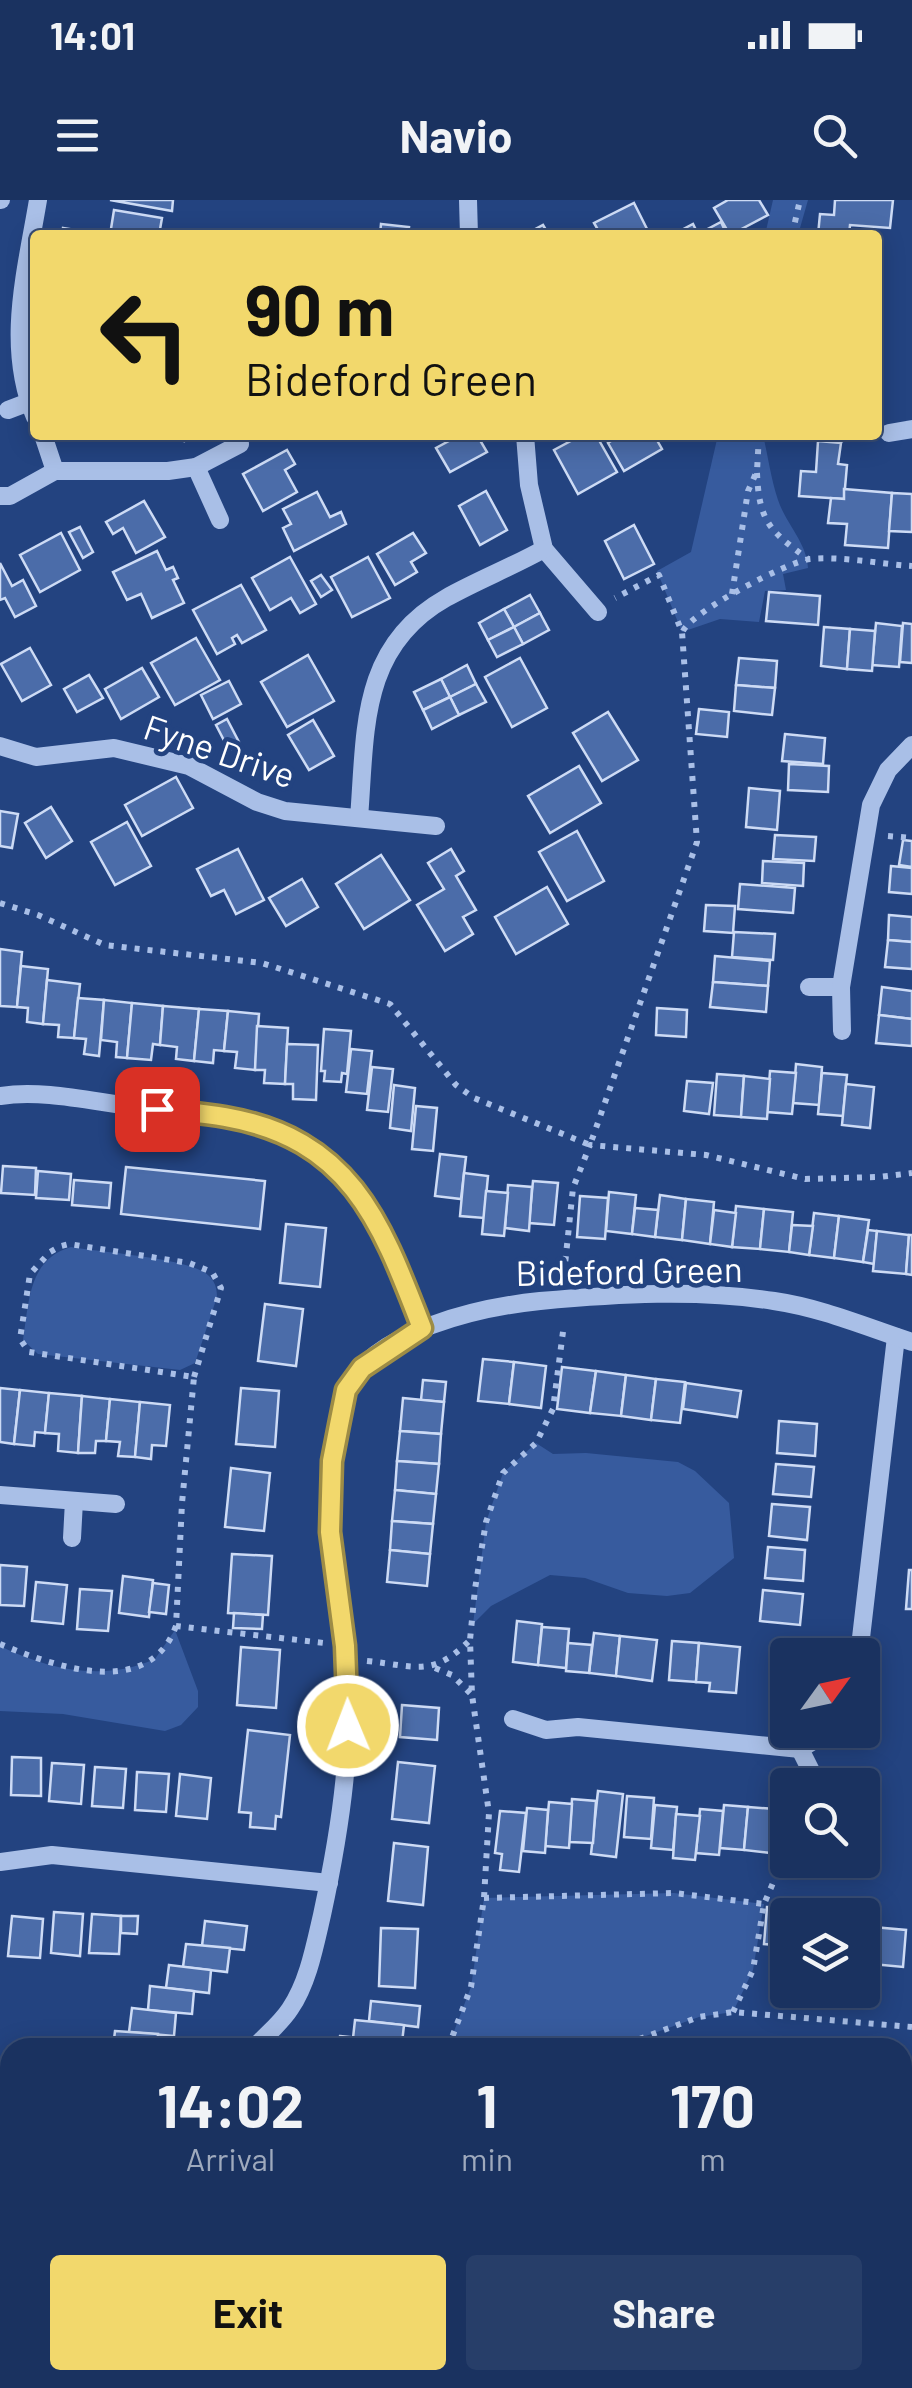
<!DOCTYPE html>
<html lang="en">
<head>
<meta charset="utf-8">
<style>
  body { margin:0; font-family:Barlow,sans-serif; background:#273e69; color:#f1f3f6; height:100vh; display:flex; flex-direction:column; font-size:38px; white-space:nowrap }
  * { box-sizing:border-box; margin:0 }
  p { font-size:32px; color:#9faabd }
  .icon { flex:none; width:55px; height:55px; fill:none; stroke:currentColor; stroke-width:2; stroke-linecap:round; stroke-linejoin:round }
  .map { position:relative; flex:1; overflow:hidden }
  .drawer { position:absolute; left:0px; top:1838px; width:912px; height:352px; display:flex; flex-direction:column; background:#1a3260; border-radius:30px 30px 0 0; box-shadow:0 5px 25px #0003,0 0 0 2px #384d75 }
  .drawer>* { flex:none }
  .top-card { position:absolute; left:30px; top:30px; width:852px; height:210px; border-radius:10px; box-shadow:0 5px 25px #0003,0 0 0 2px #384d75; background:#f2d86c; color:#111; overflow:hidden }
  .needle { width:65px; rotate:57deg }
  .buttons { position:absolute; left:770px; top:1438px; display:grid; gap:20px }
  .buttons a { display:grid; place-items:center; width:110px; height:110px; border-radius:10px; background:#1a3260; box-shadow:0 5px 25px #0003,0 0 0 2px #384d75; font-size:50px }
  .pin { position:absolute; display:grid; place-items:center; width:85px; height:85px; color:#fff; margin:-42px; border-radius:20px; box-shadow:0 5px 15px #0006 }
  .me { position:absolute; width:110px; margin:-55px; rotate:359deg; stroke-linejoin:round; filter:drop-shadow(0 0 8px #0008) }
  .turn { display:flex; align-items:center; gap:35px; height:210px; padding:0 50px; font-size:45px }
  .turn .icon { width:130px; height:130px; stroke-width:2.5 }
  .turn b { display:block; font-size:70px; line-height:85px }
  .eta { display:flex; justify-content:space-evenly; align-items:center; height:170px; text-align:center }
  .eta b { font-size:60px; font-weight:700; line-height:70px }
  .cta { display:flex; gap:20px; margin-top:auto; padding:20px 50px }
  .cta a { flex:1; height:115px; border-radius:10px; background:#f2d86c; color:#111; font-size:40px; font-weight:700; line-height:115px; text-align:center }
  .cta a+a { background:#273e69; color:#f1f3f6 }
  .status { display:flex; justify-content:space-between; align-items:center; height:70px; padding:0 50px; background:#1a3260; direction:ltr }
  .status svg { height:28px; fill:currentColor }
  header { display:flex; justify-content:space-between; align-items:center; height:130px; padding:0 50px; background:#1a3260; font-size:45px; font-weight:700 }
  .map>svg:first-child { display:block }
  .green { fill:#375b9e }
  .building { fill:#4b6ca9; stroke:#cddbf5; stroke-width:2.5 }
  .lines { fill:none; stroke-linecap:round; stroke-linejoin:round }
  .path { stroke:#a9bfe7; stroke-width:6; stroke-dasharray:5 8; stroke-linecap:butt }
  .minor { stroke:#a9bfe7; stroke-width:18 }
  .route-casing { stroke:#9d8c46; stroke-width:25 }
  .route { stroke:#f2d86c; stroke-width:18 }
  .labels { text-anchor:middle; dominant-baseline:central; stroke-width:9; stroke-linejoin:round; paint-order:stroke }
  .street-label { font-size:35px; fill:#fff; stroke:#234380 }
</style>
</head>
<body>
<div class="status"><b>14:01</b><svg viewBox="0 0 49 12"><path d="M0 12V9h3v3zM5 12V6h3v6zM10 12V3h3v9zM15 12V0h3v12zM26 1h20v11H26zM47 4h2v5h-2z"/></svg></div>
<header><svg class="icon" aria-label="menu" viewBox="0 0 24 24"><path d="M4 6h16M4 12h16M4 18h16"/></svg>Navio<svg class="icon" aria-label="search" viewBox="0 0 24 24"><circle cx="10" cy="10" r="6"/><path d="M15 15l6 6"/></svg></header>
<div class="map">
<svg width="912" height="2188" viewBox="0 0 912 2188">
  <rect width="100%" height="100%" fill="#234380"/>
  <!-- green -->
  <g class="green">
    <path d="M773 0H808L798 35H765Z"/>
    <path d="M718 235H763C768 256 771 279 778 300 786 324 807 343 808 368L783 374 786 390 765 391 759 422 720 419 682 432 657 371 691 352Z"/>
    <path d="M71 1047C101 1052 179 1058 202 1071 213 1077 217 1085 217 1097L195 1163 180 1170 38 1154 23 1140C29 1103 28 1059 71 1047Z"/>
    <path d="M536 1243 553 1254 586 1253 678 1262 695 1271 729 1303 734 1358 690 1393 667 1396 628 1393 585 1378 550 1375 491 1406 473 1424 486 1322 503 1273Z"/>
    <path d="M175 1430 198 1491V1507L181 1525 165 1531 63 1514 0 1511V1446C49 1470 103 1482 155 1459Z"/>
    <path d="M674 1693 764 1704 753 1770 733 1812 699 1817 615 1847H448L471 1787 484 1698Z"/>
    <path d="M0 1883 10 1887V2130L0 2137Z"/>
    <path d="M220 2180H572L570 2188H225Z"/>
  </g>
  <!-- building -->
  <g class="building">
    <path d="M110 0H173L172 11Z"/>
    <path d="M728 0H759L768 15 730 35 714 8Z"/>
    <path d="M835 0H893L890 28 850 25 849 35H818L820 14 834 15Z"/>
    <path d="M634 3 648 31 640 35H601L594 23Z"/>
    <path d="M114 10 162 18 159 35H110Z"/>
    <path d="M721 22 727 35H672L693 24 698 34Z"/>
    <path d="M381 24 409 27 408 35H380Z"/>
    <path d="M543 25 549 35H524Z"/>
    <path d="M63 28 106 35H62Z"/>
    <path d="M156 235H185L184 241Z"/>
    <path d="M460 235H477L487 252 450 272 436 248Z"/>
    <path d="M582 235H596L617 272 578 294 554 250Z"/>
    <path d="M654 235 662 249 624 271 608 243 620 235Z"/>
    <path d="M790 235H843L842 241Z"/>
    <path d="M818 241 841 243 838 264 847 265 844 299 799 296 801 271 816 272Z"/>
    <path d="M287 250 295 264 285 270 297 292 263 311 243 274Z"/>
    <path d="M844 289 892 293 888 348 845 345 847 324 828 323 831 298 844 299Z"/>
    <path d="M486 291 507 330 480 345 459 306Z"/>
    <path d="M317 292 330 317 341 312 346 324 294 351 283 328 291 324 283 309Z"/>
    <path d="M892 293 912 294V332L889 331Z"/>
    <path d="M144 301 165 337 136 353 123 328 113 334 106 322Z"/>
    <path d="M634 325 654 364 624 379 605 341Z"/>
    <path d="M80 327 93 352 83 358 69 332Z"/>
    <path d="M61 333 80 370 40 392 20 355Z"/>
    <path d="M413 333 426 353 411 362 417 372 395 385 377 354Z"/>
    <path d="M157 351 166 370 173 367 178 378 173 380 184 403 152 418 141 394 127 400 113 372Z"/>
    <path d="M290 357 316 404 300 413 291 398 270 410 252 378Z"/>
    <path d="M368 357 390 398 352 417 331 377Z"/>
    <path d="M0 363 12 386 23 380 36 406 15 417 5 398 0 400Z"/>
    <path d="M321 375 332 390 321 397 311 381Z"/>
    <path d="M241 385 266 430 242 443 237 435 232 438 235 444 217 454 193 410Z"/>
    <path d="M769 392 820 396 818 425 766 421Z"/>
    <path d="M530 395 540 413 514 427 504 409Z"/>
    <path d="M504 409 514 427 488 440 479 423Z"/>
    <path d="M540 413 549 430 523 444 514 427Z"/>
    <path d="M876 423 902 426 899 467 872 465Z"/>
    <path d="M903 423 912 424V463L900 462Z"/>
    <path d="M514 427 523 444 497 457 488 440Z"/>
    <path d="M824 427 850 429 847 469 821 466Z"/>
    <path d="M850 429 875 431 872 471 847 469Z"/>
    <path d="M196 438 220 480 175 505 151 463Z"/>
    <path d="M30 448 51 485 22 501 1 464Z"/>
    <path d="M308 455 334 501 287 527 261 482Z"/>
    <path d="M520 458 547 508 512 527 485 477Z"/>
    <path d="M739 458 777 461 775 488 736 485Z"/>
    <path d="M467 465 476 484 450 497 441 479Z"/>
    <path d="M142 468 159 497 121 519 105 489Z"/>
    <path d="M89 475 103 498 77 512 64 489Z"/>
    <path d="M441 479 450 497 423 510 414 492Z"/>
    <path d="M229 481 241 504 213 519 201 495Z"/>
    <path d="M476 484 486 502 459 515 450 497Z"/>
    <path d="M736 485 775 488 772 515 734 511Z"/>
    <path d="M450 497 459 515 432 529 423 510Z"/>
    <path d="M699 509 729 512 727 537 696 534Z"/>
    <path d="M608 512 638 560 602 581 573 533Z"/>
    <path d="M227 519 240 544 229 550 216 525Z"/>
    <path d="M313 520 334 556 309 570 288 535Z"/>
    <path d="M785 534 825 538 823 564 782 561Z"/>
    <path d="M789 564 829 566 828 592 788 590Z"/>
    <path d="M579 566 601 603 550 633 528 596Z"/>
    <path d="M176 577 193 608 142 636 125 605Z"/>
    <path d="M749 588 780 591 777 630 746 627Z"/>
    <path d="M51 607 72 641 46 658 25 623Z"/>
    <path d="M0 611 18 614 12 648 0 646Z"/>
    <path d="M127 622 151 666 115 685 91 642Z"/>
    <path d="M577 631 604 681 567 701 539 652Z"/>
    <path d="M775 635 816 637 814 661 773 659Z"/>
    <path d="M903 640 912 641V667L899 665Z"/>
    <path d="M238 649 264 700 236 714 224 690 211 696 197 669Z"/>
    <path d="M451 649 464 671 456 676 476 710 463 717 473 734 445 751 417 705 444 689 428 663Z"/>
    <path d="M381 655 410 700 364 729 336 684Z"/>
    <path d="M763 661 804 663 803 686 762 683Z"/>
    <path d="M891 666 912 668V694L889 692Z"/>
    <path d="M302 679 318 707 286 726 269 698Z"/>
    <path d="M740 684 795 688 793 713 738 709Z"/>
    <path d="M547 687 568 724 516 754 495 717Z"/>
    <path d="M706 705 735 706 733 733 704 731Z"/>
    <path d="M889 715 912 717V742L888 740Z"/>
    <path d="M734 732 775 734 773 760 732 757Z"/>
    <path d="M888 740 912 742V769L885 767Z"/>
    <path d="M0 749 22 752 17 807 0 806Z"/>
    <path d="M715 756 770 761 768 786 713 782Z"/>
    <path d="M21 766 48 769 43 824 27 822 28 808 17 807Z"/>
    <path d="M47 780 80 784 74 838 58 837 59 825 43 824Z"/>
    <path d="M713 782 768 786 766 812 710 807Z"/>
    <path d="M882 787 912 791V819L879 815Z"/>
    <path d="M78 798 104 800 99 856 84 854 86 839 74 838Z"/>
    <path d="M104 800 132 803 127 858 116 857 117 842 101 840Z"/>
    <path d="M132 803 163 806 160 845 153 844 151 860 127 858Z"/>
    <path d="M163 806 199 809 194 861 176 859 177 847 160 845Z"/>
    <path d="M657 808 687 810 686 837 656 835Z"/>
    <path d="M199 809 228 811 224 851 214 850 213 863 194 861Z"/>
    <path d="M228 811 259 814 255 870 235 868 237 852 224 851Z"/>
    <path d="M879 815 912 819V846L876 843Z"/>
    <path d="M257 826 288 828 285 884 264 883 265 870H255Z"/>
    <path d="M324 829 351 831 347 874 342 873 341 882 324 881 325 871H321Z"/>
    <path d="M287 844 318 845 316 900 293 899V884H285Z"/>
    <path d="M351 849 372 851 367 894 346 892Z"/>
    <path d="M796 864 822 867 819 905 793 903Z"/>
    <path d="M372 867 393 869 388 912 367 910Z"/>
    <path d="M770 871 796 873 792 914 767 912Z"/>
    <path d="M822 873 847 875 843 916 818 914Z"/>
    <path d="M717 874 744 876 741 917 714 915Z"/>
    <path d="M744 876 770 879 767 919 741 917Z"/>
    <path d="M687 881 713 883 709 914 684 911Z"/>
    <path d="M846 884 874 887 870 928 842 925Z"/>
    <path d="M394 885 415 888 411 931 390 928Z"/>
    <path d="M416 906 437 908 433 951 412 949Z"/>
    <path d="M440 954 466 957 461 999 435 996Z"/>
    <path d="M3 966 36 968 35 995 1 993Z"/>
    <path d="M126 967 265 981 260 1029 121 1014Z"/>
    <path d="M38 971 71 974 69 1000 36 998Z"/>
    <path d="M464 973 488 976 484 1018 460 1016Z"/>
    <path d="M74 980 111 983 109 1008 72 1005Z"/>
    <path d="M533 981 558 983 554 1025 529 1023Z"/>
    <path d="M508 985 532 987 529 1031 505 1028Z"/>
    <path d="M486 991 508 993 504 1036 482 1034Z"/>
    <path d="M609 992 636 995 632 1034 606 1031Z"/>
    <path d="M660 995 686 999 682 1040 655 1037Z"/>
    <path d="M580 996 608 998 605 1039 577 1037Z"/>
    <path d="M686 999 714 1002 710 1044 682 1040Z"/>
    <path d="M736 1006 764 1009 760 1049 732 1047Z"/>
    <path d="M635 1008 658 1010 655 1037 632 1034Z"/>
    <path d="M764 1009 793 1012 789 1052 760 1049Z"/>
    <path d="M714 1010 736 1013 732 1047 710 1044Z"/>
    <path d="M814 1013 839 1016 834 1058 809 1055Z"/>
    <path d="M839 1016 869 1020 863 1062 834 1058Z"/>
    <path d="M286 1024 326 1028 320 1087 280 1083Z"/>
    <path d="M792 1025 813 1026 809 1055 789 1052Z"/>
    <path d="M868 1030 877 1031 874 1064 863 1062Z"/>
    <path d="M877 1031 909 1035 906 1074 873 1071Z"/>
    <path d="M909 1035H912V1075L906 1074Z"/>
    <path d="M265 1104 303 1109 296 1166 258 1161Z"/>
    <path d="M483 1159 514 1162 509 1204 478 1201Z"/>
    <path d="M514 1162 546 1166 541 1208 509 1204Z"/>
    <path d="M562 1167 596 1171 590 1213 557 1209Z"/>
    <path d="M596 1171 626 1175 621 1216 590 1213Z"/>
    <path d="M626 1175 656 1179 651 1220 621 1216Z"/>
    <path d="M656 1179 685 1182 680 1223 651 1220Z"/>
    <path d="M423 1180 446 1182 444 1202 421 1200Z"/>
    <path d="M686 1183 741 1191 737 1217 683 1209Z"/>
    <path d="M0 1188 20 1190 14 1244 0 1242Z"/>
    <path d="M241 1188 279 1191 275 1247 236 1244Z"/>
    <path d="M20 1190 49 1193 45 1233 35 1232 34 1246 14 1244Z"/>
    <path d="M49 1193 82 1196 78 1253 58 1251 59 1234 45 1233Z"/>
    <path d="M82 1196 110 1199 106 1241H96L95 1253H78Z"/>
    <path d="M403 1198 444 1202 441 1234 400 1231Z"/>
    <path d="M110 1199 140 1202 135 1257 118 1256 120 1242 106 1241Z"/>
    <path d="M140 1202 170 1205 166 1246 152 1245 151 1259 135 1257Z"/>
    <path d="M779 1221 817 1224 815 1256 777 1253Z"/>
    <path d="M400 1231 441 1234 439 1264 397 1261Z"/>
    <path d="M397 1261 439 1264 436 1294 395 1290Z"/>
    <path d="M776 1264 814 1267 811 1297 773 1294Z"/>
    <path d="M231 1268 270 1273 264 1331 225 1327Z"/>
    <path d="M395 1290 436 1294 433 1324 392 1321Z"/>
    <path d="M772 1304 810 1307 807 1340 769 1336Z"/>
    <path d="M392 1321 433 1324 430 1354 390 1350Z"/>
    <path d="M768 1347 805 1350 803 1381 765 1378Z"/>
    <path d="M390 1350 430 1354 427 1386 387 1382Z"/>
    <path d="M232 1354 272 1356 268 1415 228 1413Z"/>
    <path d="M0 1365 27 1367 24 1406 0 1405Z"/>
    <path d="M909 1370H912V1409H906Z"/>
    <path d="M123 1376 153 1380 149 1417 119 1413Z"/>
    <path d="M36 1382 67 1385 63 1424 32 1421Z"/>
    <path d="M153 1383 169 1385 166 1414 149 1412Z"/>
    <path d="M80 1389 112 1391 108 1431 77 1429Z"/>
    <path d="M763 1390 803 1394 800 1425 760 1421Z"/>
    <path d="M234 1413 263 1415 262 1429 233 1428Z"/>
    <path d="M517 1421 542 1424 538 1465 513 1462Z"/>
    <path d="M542 1427 569 1429 566 1468 538 1465Z"/>
    <path d="M594 1433 620 1436 616 1476 589 1473Z"/>
    <path d="M620 1436 657 1440 652 1481 616 1476Z"/>
    <path d="M672 1441 699 1443 696 1482 669 1480Z"/>
    <path d="M568 1443 592 1445 589 1473 566 1471Z"/>
    <path d="M699 1443 740 1447 736 1493 709 1491 710 1483 696 1482Z"/>
    <path d="M241 1447 280 1450 276 1508 237 1505Z"/>
    <path d="M402 1505 439 1508 437 1540 400 1537Z"/>
    <path d="M248 1530 290 1535 281 1617 276 1616 275 1629 250 1627 251 1613 239 1612Z"/>
    <path d="M12 1557 41 1558V1596L11 1595Z"/>
    <path d="M398 1562 435 1566 429 1623 392 1619Z"/>
    <path d="M52 1563 84 1565 81 1604 49 1601Z"/>
    <path d="M95 1567 126 1569 123 1608 92 1606Z"/>
    <path d="M137 1572 169 1574 166 1612 135 1610Z"/>
    <path d="M180 1574 211 1578 207 1619 176 1616Z"/>
    <path d="M598 1591 623 1594 616 1657 591 1654Z"/>
    <path d="M627 1596 654 1598 651 1639 624 1637Z"/>
    <path d="M572 1599 596 1601 593 1643 569 1642Z"/>
    <path d="M549 1602 572 1604 569 1648 545 1646Z"/>
    <path d="M655 1605 677 1607 673 1650 651 1648Z"/>
    <path d="M724 1605 748 1607 744 1650 720 1648Z"/>
    <path d="M748 1607 775 1609 771 1653 744 1650Z"/>
    <path d="M527 1608 548 1610 545 1653 523 1651Z"/>
    <path d="M700 1609 723 1611 719 1655 696 1653Z"/>
    <path d="M500 1611 526 1613 519 1672 500 1670 502 1654 495 1653Z"/>
    <path d="M676 1614 700 1616 695 1660 673 1658Z"/>
    <path d="M394 1643 428 1647 423 1705 388 1701Z"/>
    <path d="M767 1707 814 1711V1715H788V1746L764 1744Z"/>
    <path d="M54 1712 83 1714 80 1756 51 1753Z"/>
    <path d="M92 1714 121 1716 119 1754 89 1753Z"/>
    <path d="M12 1716 43 1719 40 1758 8 1756Z"/>
    <path d="M121 1716H138L137 1734 121 1733Z"/>
    <path d="M205 1721 247 1726 244 1750 202 1746Z"/>
    <path d="M862 1726 906 1730 903 1767 862 1763Z"/>
    <path d="M381 1728 418 1729 415 1788 379 1786Z"/>
    <path d="M186 1744 230 1748 227 1772 183 1767Z"/>
    <path d="M169 1765 211 1770 209 1793 166 1788Z"/>
    <path d="M150 1786 194 1791 192 1814 148 1810Z"/>
    <path d="M371 1801 420 1806 418 1827 369 1821Z"/>
    <path d="M132 1808 176 1813 174 1836 129 1832Z"/>
    <path d="M355 1820 404 1825 402 1843 353 1838Z"/>
    <path d="M115 1831 158 1834 157 1848H113Z"/>
    <path d="M340 1836 389 1841 388 1848H338Z"/>
    <path d="M910 1896H912V1939L908 1938Z"/>
    <path d="M10 2143V2180L0 2167V2151Z"/>
    <path d="M0 2167 13 2183 7 2188H0Z"/>
    <path d="M17 2180H61L67 2188H7Z"/>
    <path d="M101 2180H205L210 2188H104Z"/>
    <path d="M639 2180H705L704 2188H628Z"/>
    <path d="M833 2180H880V2188H832Z"/>
  </g>
  <g class="lines">
    <!-- path -->
    <g class="path">
      <path d="M792 35 800 0"/>
      <path d="M757 273C759 322 770 331 808 359"/>
      <path d="M732 394 748 291 757 271 759 235"/>
      <path d="M683 431C693 411 787 362 810 359 843 356 880 364 912 366"/>
      <path d="M888 636 912 638"/>
      <path d="M0 703 38 715 105 745 262 763 390 804 456 885 474 898 590 945 697 642 682 432 659 375 615 398"/>
      <path d="M564 1074 573 988 590 945 706 955 805 979 879 977 912 973"/>
      <path d="M194 1177 221 1088 212 1072 189 1063 69 1044 61 1046 50 1052 30 1074 20 1139 29 1152 194 1177 182 1303 176 1426 324 1443"/>
      <path d="M0 1444C53 1466 149 1501 176 1426"/>
      <path d="M367 1461C416 1466 432 1478 470 1440"/>
      <path d="M435 1468 452 1475 472 1495"/>
      <path d="M484 1698 674 1693 764 1704"/>
      <path d="M733 1812 753 1770 764 1704 788 1648"/>
      <path d="M448 1848 471 1787 484 1698 489 1613 472 1495 470 1440 475 1389 486 1322 503 1273 536 1243 553 1209 564 1124"/>
      <path d="M615 1848 699 1817 733 1812 912 1827"/>
      <path d="M0 1896 10 1907"/>
      <path d="M0 2124 10 2134"/>
      <path d="M0 2146 10 2139"/>
      <path d="M89 2180 94 2188"/>
      <path d="M564 2188 566 2180"/>
    </g>
    <!-- minor -->
    <g class="minor">
      <path d="M0 0H1"/>
      <path d="M468 0 469 35"/>
      <path d="M8 210 29 202"/>
      <path d="M35 217C5 146 26 72 38 0"/>
      <path d="M889 233 912 229"/>
      <path d="M43 235 55 271"/>
      <path d="M525 235 529 285 544 349 598 412"/>
      <path d="M196 267 220 320"/>
      <path d="M0 296H10L55 271H168L196 267 240 244"/>
      <path d="M0 546 36 557 114 548 189 566 257 602 285 611 436 626"/>
      <path d="M359 618C366 531 359 447 446 398 478 380 512 367 544 349"/>
      <path d="M809 787H841"/>
      <path d="M842 831 841 787 871 605 888 570 912 545"/>
      <path d="M0 896C43 889 94 902 137 907 166 910 198 911 227 917 353 943 381 1021 422 1129"/>
      <path d="M0 1295 116 1304"/>
      <path d="M72 1338 74 1301"/>
      <path d="M859 1455 896 1137"/>
      <path d="M513 1519 546 1530 578 1527 800 1549 831 1530"/>
      <path d="M800 1549 818 1585"/>
      <path d="M0 1662 52 1655 329 1683"/>
      <path d="M254 1848C266 1835 281 1823 290 1809 308 1783 315 1745 322 1715 341 1627 355 1535 345 1445 341 1407 331 1369 330 1332 328 1297 332 1261 339 1226 341 1215 341 1200 346 1189 374 1130 482 1107 540 1101 617 1094 697 1089 774 1101 822 1108 866 1127 912 1142"/>
      <path d="M902 1999H912"/>
      <path d="M770 2188 771 2180"/>
    </g>
  </g>
  <g class="lines">
    <!-- route casing -->
    <g class="route-casing">
      <path id="route" d="M157 909C180 912 203 913 225 917 351 939 381 1022 422 1128L362 1168 346 1190 339 1225 332 1261 330 1332 345 1446 348 1526"/>
    </g>
    <!-- route -->
    <use href="#route" class="route"/>
  </g>
  <g class="labels">
    <!-- street labels -->
    <g class="street-label">
      <text transform="translate(220 550) rotate(19)">Fyne Drive</text>
      <text transform="translate(629 1070) rotate(-1)">Bideford Green</text>
    </g>
  </g>
</svg>
<div class="buttons">
<a><svg class="needle" viewBox="-14 -14 28 28"><path d="M0-13l5 13h-10z" fill="#e53935"/><path d="M0 13l5-13h-10z" fill="#9faabd"/></svg></a>
<a><svg class="icon" aria-label="search" viewBox="0 0 24 24"><circle cx="10" cy="10" r="6"/><path d="M15 15l6 6"/></svg></a>
<a><svg class="icon" aria-label="layers" viewBox="0 0 24 24"><path d="M12 4l9 5-9 5-9-5zM3 14l9 5 9-5"/></svg></a>
</div>
<div class="pin" style="left:157px;top:909px;background:#d93025"><svg class="icon" aria-label="arrive" viewBox="0 0 24 24"><path d="M6 21V4h12l-3 4 3 4H6"/></svg></div>
<svg class="me" style="left:348px;top:1526px" viewBox="-20 -20 40 40"><circle r="17" fill="#f2d86c" stroke="#fff" stroke-width="3"/><path d="M0-11L8 9 0 5-8 9z" fill="#fff"/></svg>
<div class="top-card">
<div class="turn"><svg class="icon" aria-label="left" viewBox="0 0 24 24"><path d="M17 20v-9H6M10 6l-5 5 5 5"/></svg><div><b>90 m</b>Bideford Green</div></div>
</div>
<section class="drawer">
<div class="eta">
<div><b>14:02</b><p>Arrival</p></div>
<div><b>1</b><p>min</p></div>
<div><b>170</b><p>m</p></div>
</div>
<div class="cta"><a>Exit</a><a>Share</a></div>
</section>
</div>
</body>
</html>
